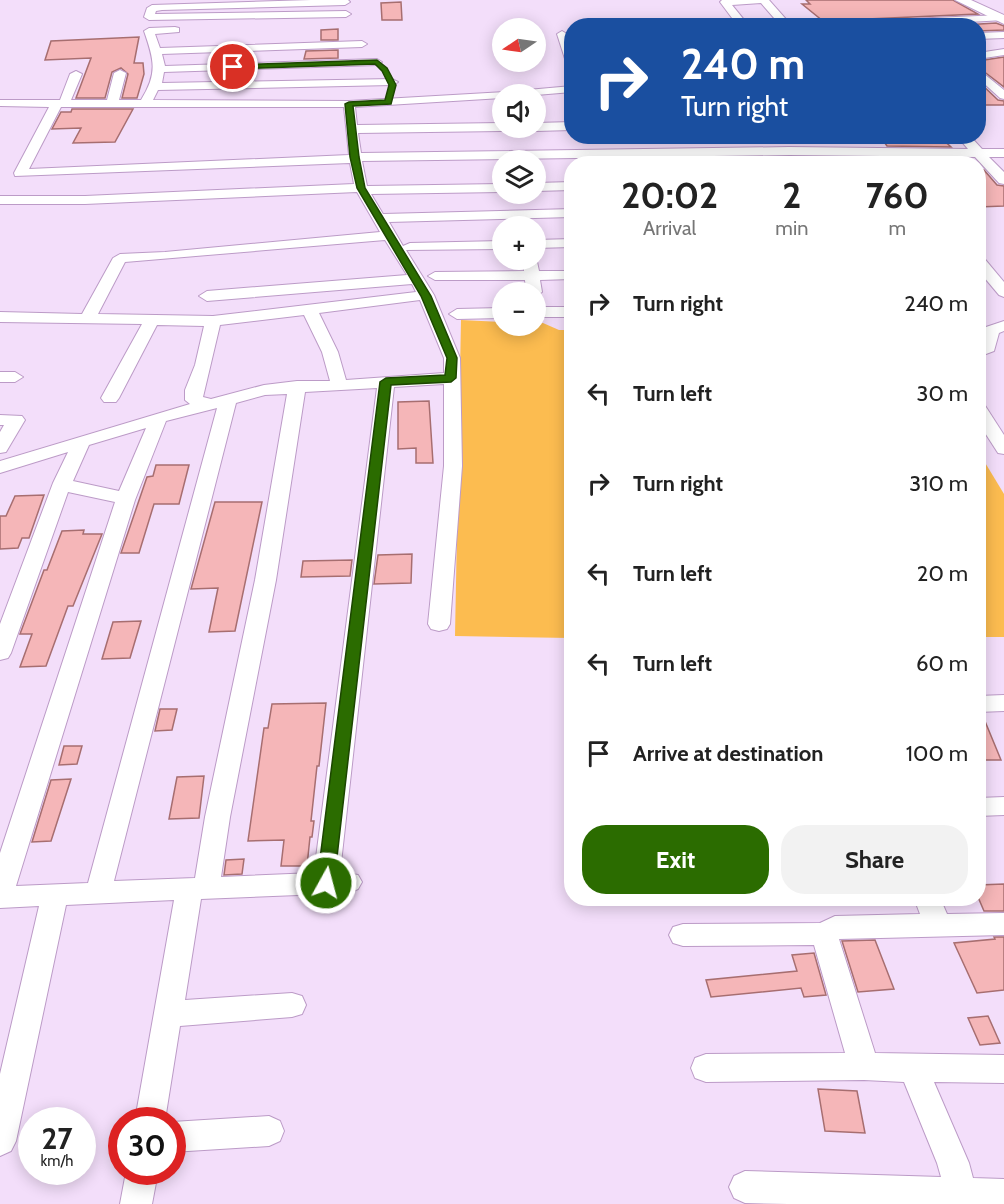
<!DOCTYPE html>
<html lang="en">
<head>
<meta charset="utf-8">
<style>
  body { margin:0; font-family:Cabin,sans-serif; background:#f2f2f2; color:#222; height:100vh; display:flex; flex-direction:column; font-size:22px; white-space:nowrap }
  * { box-sizing:border-box; margin:0 }
  p { font-size:20px; color:#767676 }
  .icon { flex:none; width:33px; height:33px; fill:none; stroke:currentColor; stroke-width:2; stroke-linecap:round; stroke-linejoin:round }
  .map { position:relative; flex:1; overflow:hidden }
  .details { position:absolute; left:564px; top:156px; width:422px; height:750px; display:flex; flex-direction:column; background:#fff; border-radius:24px; box-shadow:0 3px 15px #0003 }
  .details>* { flex:none }
  .top-card { position:absolute; left:564px; top:18px; width:422px; height:126px; border-radius:24px; box-shadow:0 3px 15px #0003; background:#1a4fa0; color:#fff; overflow:hidden }
  .needle { width:39px; rotate:257deg }
  .buttons { position:absolute; left:492px; top:18px; display:grid; gap:12px }
  .buttons a { display:grid; place-items:center; width:54px; height:54px; border-radius:50%; background:#fff; box-shadow:0 3px 15px #0003; font-size:30px }
  .speed { position:absolute; left:18px; top:1107px; display:flex; gap:12px; font-size:30px; font-weight:700; text-align:center }
  .speed>* { display:grid; place-content:center; width:78px; height:78px; border-radius:50%; background:#fff; box-shadow:0 3px 15px #0003; line-height:1 }
  .speed small { font-size:15px; font-weight:400 }
  .speed .limit { border:9px solid #d22; background:#fff; color:#111 }
  .pin { position:absolute; display:grid; place-items:center; width:51px; height:51px; color:#fff; margin:-26px; border:3px solid #fff; border-radius:50%; box-shadow:0 2px 6px #0007 }
  .me { position:absolute; width:66px; margin:-33px; rotate:7deg; stroke-linejoin:round; filter:drop-shadow(0 0 4px #0008) }
  .turn { display:flex; align-items:center; gap:21px; height:126px; padding:0 18px; font-size:27px }
  .turn .icon { width:78px; height:78px; stroke-width:2.5 }
  .turn b { display:block; font-size:42px; line-height:51px }
  .eta { display:flex; justify-content:space-evenly; align-items:center; height:102px; text-align:center }
  .eta b { font-size:36px; font-weight:700; line-height:42px }
  .action { display:flex; gap:12px; margin-top:auto; padding:12px 18px }
  .action a { flex:1; height:69px; border-radius:24px; background:#2b6c00; color:#fff; font-size:24px; font-weight:700; line-height:69px; text-align:center }
  .action a+a { background:#f2f2f2; color:#222 }
  ul { padding:0; list-style:none }
  li { display:flex; align-items:center; gap:18px; height:90px; padding:0 18px }
  li div { flex:1 }
  li b { display:block; font-size:22px }
  li em { font-style:normal }
  .map>svg:first-child { display:block }
  .green { fill:#fcbc50 }
  .building { fill:#f5b6b8; stroke:#a76e70; stroke-width:1.5 }
  .lines { fill:none; stroke-linecap:round; stroke-linejoin:round }
  .minor-casing { stroke:#bc9bc7; stroke-width:2 }
  .tertiary-casing { stroke:#bc9bc7; stroke-width:2 }
  .minor { fill:#fff; fill-rule:evenodd }
  .tertiary { fill:#fff; fill-rule:evenodd }
  .route { fill:#2b6c00; stroke:#1c4600; stroke-width:1.5 }
</style>
</head>
<body>
<div class="map">
<svg width="1004" height="1204" viewBox="0 0 1004 1204">
  <rect width="100%" height="100%" fill="#f3defa"/>
  <!-- green -->
  <g class="green">
    <path d="M461 320 502 322V326L543 323 559 330H571V638L455 636Z"/>
    <path d="M978 451 1004 494V637H978Z"/>
  </g>
  <!-- building -->
  <g class="building">
    <path d="M806 0H953L978 14 823 21 802 4H810Z"/>
    <path d="M401 2 402 20H382L381 3Z"/>
    <path d="M996 23 1004 26V30L978 31V26H947Z"/>
    <path d="M338 29V40H321V30Z"/>
    <path d="M139 37 134 63H143L144 74 137 98H122L128 74 121 68 112 72 105 98H76L91 58 45 60 51 41Z"/>
    <path d="M338 50V58L304 59 306 51Z"/>
    <path d="M1004 57V87L978 67V61Z"/>
    <path d="M978 81 998 100 1004 101V105H978Z"/>
    <path d="M72 109H133L115 142 73 143 81 128 52 129 61 112H71Z"/>
    <path d="M880 136H939L951 147 887 146Z"/>
    <path d="M898 158 965 159 970 164H902Z"/>
    <path d="M984 170 997 185 1004 186V206L978 207V171Z"/>
    <path d="M429 401 433 463H416V448L398 449V402Z"/>
    <path d="M156 465H189L179 504H154L139 553H121L147 477 153 476Z"/>
    <path d="M44 495 29 538H22L18 548 0 549V516H6L15 496Z"/>
    <path d="M215 502H262L235 631 209 632 218 588 191 589Z"/>
    <path d="M84 530 83 534H102L73 606H68L46 666 20 667 32 634H20L44 570H47L62 531Z"/>
    <path d="M412 554 411 583 374 584 378 555Z"/>
    <path d="M352 560 350 576 301 577 303 561Z"/>
    <path d="M141 621 130 658 102 659 113 622Z"/>
    <path d="M326 703 319 766H317L311 821H314L312 837H310L307 866H281L284 840 248 841 264 728H268L272 704Z"/>
    <path d="M160 709H177L172 730 155 731Z"/>
    <path d="M978 714H982L1001 760H978Z"/>
    <path d="M64 746H82L77 764 59 765Z"/>
    <path d="M204 776 199 818 169 819 177 777Z"/>
    <path d="M71 779 51 841 32 842 51 780Z"/>
    <path d="M244 859 242 874 224 875 226 860Z"/>
    <path d="M1004 884V911H984L978 897V885Z"/>
    <path d="M994 937H1004V990L977 993 954 943 995 939Z"/>
    <path d="M875 940 894 989 858 992 842 941Z"/>
    <path d="M814 953 826 995 804 997 801 988 711 997 706 980 797 971 792 955Z"/>
    <path d="M988 1016 1000 1043 980 1045 968 1018Z"/>
    <path d="M818 1089 857 1091 865 1133 825 1131Z"/>
  </g>
  <g class="lines">
    <!-- minor casing -->
    <g class="minor-casing">
      <g id="minor">
        <path d="M311 0H348L350 2 345 5 162 10 156 11 155 14 346 11 351 14 346 17 149 20 144 17 147 8 152 5Z"/>
        <path d="M722 0H769L792 26H781L761 3 732 5 749 26H738L720 2Z"/>
        <path d="M1001 15 1004 16V20L899 26H814L819 23Z"/>
        <path d="M175 27 179 28V32L155 34 160 48 362 41 367 44 362 47 162 54 165 66 377 59 382 62 377 65 164 72 162 83 392 79 398 82 392 85 158 90 153 100 349 101 505 92 572 86V92L536 95 502 94V98L355 107 357 125 502 123V128H508L502 131 358 133 361 153 789 147 968 149 957 136H970L982 149H1004V157H989L1004 172V184L999 183 975 157 789 155 362 161 367 186 502 184V192L371 194 383 214 572 209V217L389 222 403 246 410 243 502 241V249L406 250 434 295 460 358 462 466 450 624 447 629 439 631 431 629 428 624 444 466V384L394 387 340 872 358 875 362 882 358 889 349 893 201 899 185 1000 292 993 302 996 306 1005 302 1014 292 1017 180 1026 165 1120H135L174 900 66 905 16 1141 11 1151 0 1156V1074L39 906 0 908V853L115 502 68 492 11 653 8 658 0 660V624L53 483 68 452 0 473V461L190 404 185 400V390L195 365 204 326 157 325 119 398 116 402H104L101 398 142 324 0 322V312L82 314 113 258 120 254 165 252 380 232 357 192 85 204H0V196H85L354 184 350 163 15 176 14 173 49 107 0 106V100H60L70 74 76 71 82 74 71 100H107L114 73 120 70 126 73 119 100H141C158 73 154 60 144 31L149 28ZM61 107H344L349 155 29 169ZM385 240 407 275 207 291 199 296 207 301 412 284 416 292 213 316 98 314 125 262ZM420 300 444 358V373L346 380 338 352 319 313ZM304 315 322 352 330 381H297L264 385 211 399 203 397 220 325ZM377 388 314 873 221 877 230 817 276 580 305 392ZM287 394 255 580 205 817 195 878 114 881 236 403 265 395ZM217 408 88 883 16 886 135 500 166 421ZM146 428 119 491 73 481 89 445Z"/>
        <path d="M562 31 567 34 572 47V68L567 65 557 34Z"/>
        <path d="M1004 32V38L978 39V33Z"/>
        <path d="M1004 49V55L978 59V53Z"/>
        <path d="M978 69 1004 90V99L1000 98 978 78Z"/>
        <path d="M572 122V130L536 131 530 128H536V123Z"/>
        <path d="M572 182V190L536 191V183Z"/>
        <path d="M572 239V247L536 248V240Z"/>
        <path d="M978 256 983 257 1004 282V297L999 295 978 270Z"/>
        <path d="M536 257 539 271H572V279L540 280 542 292 536 296V292H526L525 280H435L428 276 435 272 524 271 523 260H536Z"/>
        <rect x="536" y="307" width="36" height="10"/>
        <path d="M502 308V318L457 319 449 314 457 309Z"/>
        <path d="M1004 321V331L999 333 994 351 978 357V346L981 345 986 327Z"/>
        <path d="M0 372H15L23 377 15 382H0Z"/>
        <path d="M978 403 984 404 1004 435V454L998 453 978 422Z"/>
        <path d="M0 415 22 416 25 420 6 452 0 453V432L4 425H0Z"/>
        <path d="M1004 695V711L978 712V696Z"/>
        <path d="M1004 797V815L978 816V798Z"/>
        <path d="M914 898H940L947 914 1004 913V935L839 939 875 1053 1004 1055V1083L934 1082 969 1163 973 1178 1004 1179V1204H788L745 1203 734 1198 729 1187 734 1176 745 1171 941 1177 937 1163 904 1082 864 1080 706 1082 695 1078 691 1068 695 1058 706 1054 845 1053 814 945 683 946 673 943 669 935 673 927 683 924 820 923 835 916 920 914Z"/>
        <path d="M269 1116 280 1121 284 1131 280 1141 269 1146 172 1152V1122Z"/>
        <path d="M126 1172H158L152 1204H120Z"/>
      </g>
    </g>
    <!-- tertiary casing -->
    <g class="tertiary-casing">
      <path id="tertiary" d="M955 0H971L1004 15V24Z"/>
    </g>
    <!-- minor -->
    <use href="#minor" class="minor"/>
    <!-- tertiary -->
    <use href="#tertiary" class="tertiary"/>
  </g>
  <!-- route -->
  <path class="route" d="M377 60 387 68 396 85 391 104 353 106 359 157 365 188 431 296 457 358 456 378 451 382 391 385 334 883 332 888 326 890 319 888 317 883 380 382 386 378 445 375 447 358 421 296 357 188 350 157 345 104 349 102 385 100 389 85 382 71 375 64 233 69 229 67 233 65Z"/>
</svg>
<div class="buttons">
<a><svg class="needle" viewBox="-14 -14 28 28"><path d="M0-13l5 13h-10z" fill="#e53935"/><path d="M0 13l5-13h-10z" fill="#767676"/></svg></a>
<a><svg class="icon" aria-label="sound" viewBox="0 0 24 24"><path d="M4 9h4l5-4v14l-5-4H4zM17 9q2 3 0 6"/></svg></a>
<a><svg class="icon" aria-label="layers" viewBox="0 0 24 24"><path d="M12 4l9 5-9 5-9-5zM3 14l9 5 9-5"/></svg></a>
<a>+</a>
<a>−</a>
</div>
<div class="speed"><div>27<small>km/h</small></div><div class="limit">30</div></div>
<div class="pin" style="left:233px;top:67px;background:#d93025"><svg class="icon" aria-label="arrive" viewBox="0 0 24 24"><path d="M6 21V4h12l-3 4 3 4H6"/></svg></div>
<svg class="me" style="left:326px;top:883px" viewBox="-20 -20 40 40"><circle r="17" fill="#2b6c00" stroke="#fff" stroke-width="3"/><path d="M0-11L8 9 0 5-8 9z" fill="#fff"/></svg>
<div class="top-card">
<div class="turn"><svg class="icon" aria-label="right" viewBox="0 0 24 24"><path d="M7 20v-9h11M14 6l5 5-5 5"/></svg><div><b>240 m</b>Turn right</div></div>
</div>
<section class="details">
<div class="eta">
<div><b>20:02</b><p>Arrival</p></div>
<div><b>2</b><p>min</p></div>
<div><b>760</b><p>m</p></div>
</div>
<ul>
<li><svg class="icon" aria-label="right" viewBox="0 0 24 24"><path d="M7 20v-9h11M14 6l5 5-5 5"/></svg><div><b>Turn right</b></div><em>240 m</em></li>
<li><svg class="icon" aria-label="left" viewBox="0 0 24 24"><path d="M17 20v-9H6M10 6l-5 5 5 5"/></svg><div><b>Turn left</b></div><em>30 m</em></li>
<li><svg class="icon" aria-label="right" viewBox="0 0 24 24"><path d="M7 20v-9h11M14 6l5 5-5 5"/></svg><div><b>Turn right</b></div><em>310 m</em></li>
<li><svg class="icon" aria-label="left" viewBox="0 0 24 24"><path d="M17 20v-9H6M10 6l-5 5 5 5"/></svg><div><b>Turn left</b></div><em>20 m</em></li>
<li><svg class="icon" aria-label="left" viewBox="0 0 24 24"><path d="M17 20v-9H6M10 6l-5 5 5 5"/></svg><div><b>Turn left</b></div><em>60 m</em></li>
<li><svg class="icon" aria-label="arrive" viewBox="0 0 24 24"><path d="M6 21V4h12l-3 4 3 4H6"/></svg><div><b>Arrive at destination</b></div><em>100 m</em></li>
</ul>
<div class="action"><a>Exit</a><a>Share</a></div>
</section>
</div>
</body>
</html>
